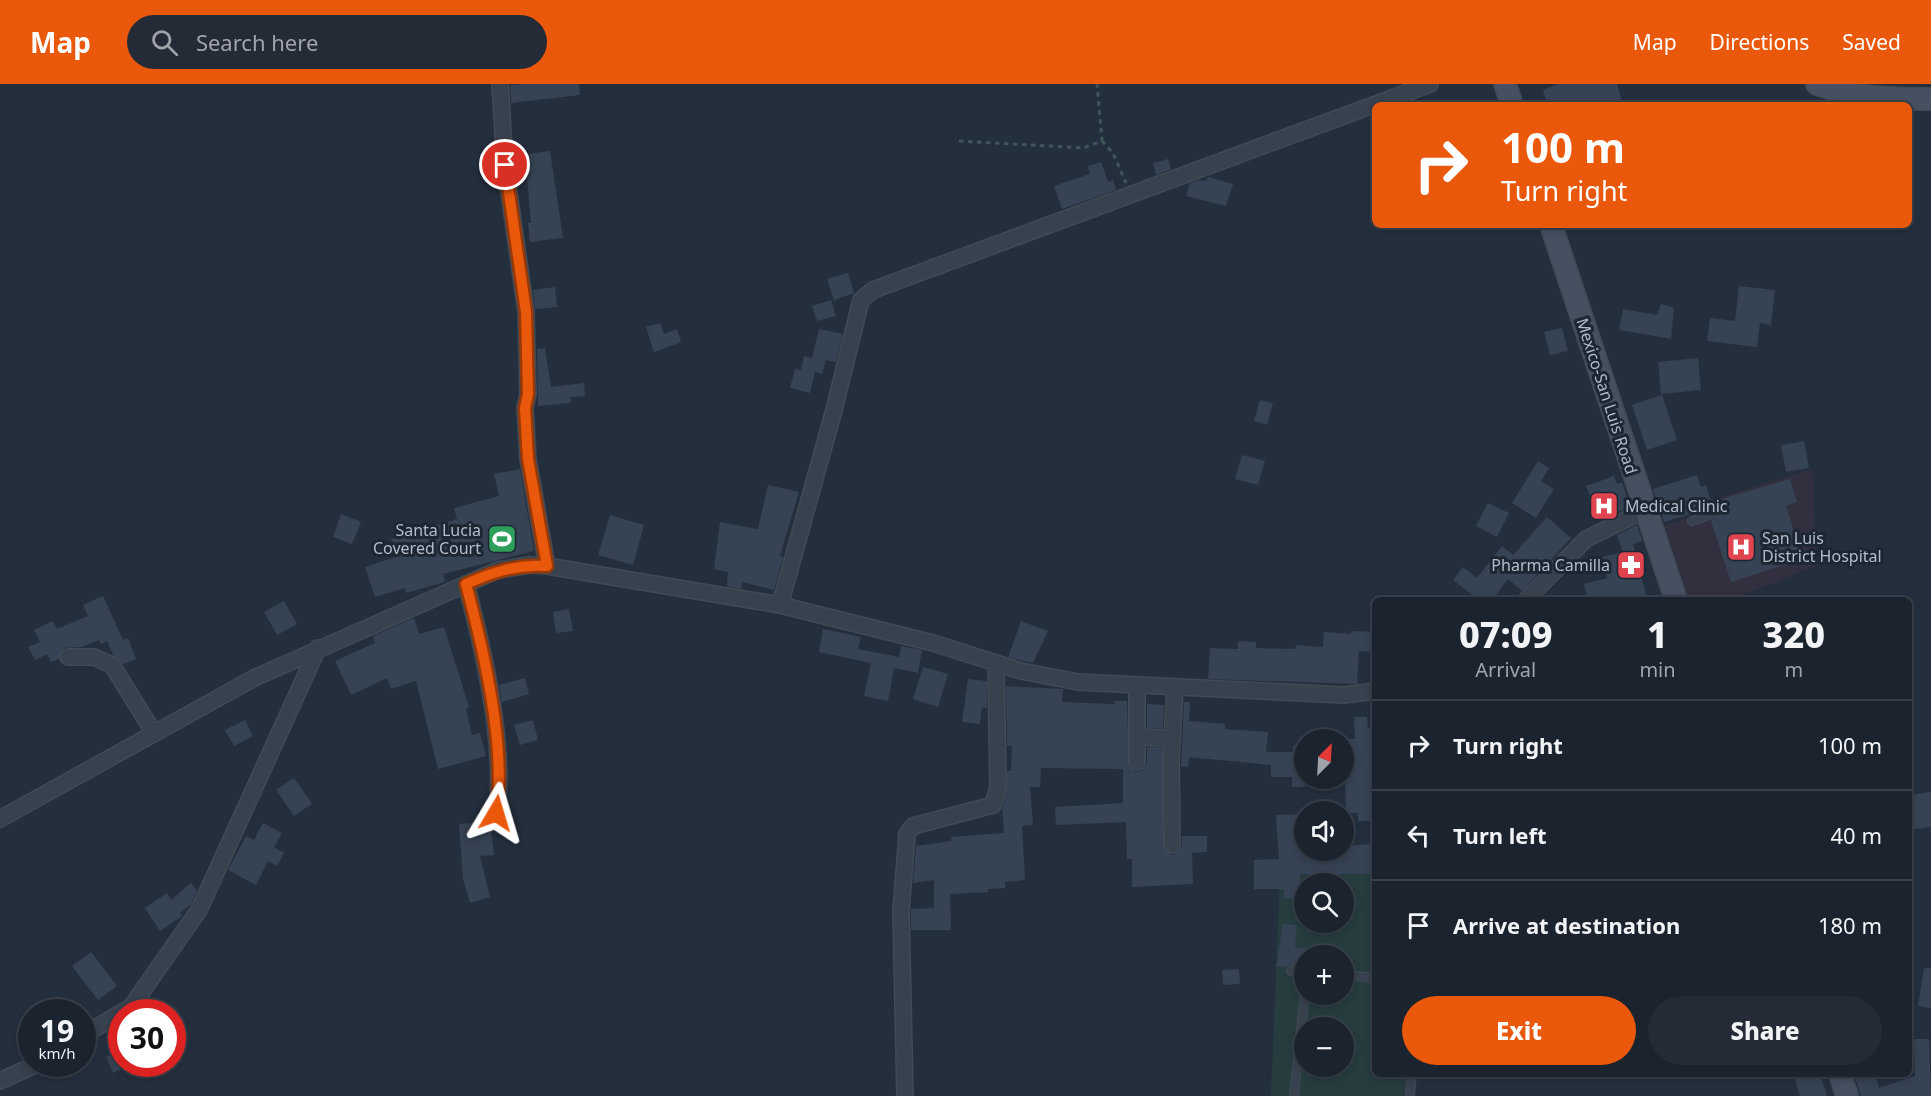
<!DOCTYPE html>
<html lang="en">
<head>
<meta charset="utf-8">
<style>
  body { margin:0; font-family:"Noto Sans",sans-serif; background:#242b36; color:#f1f3f6; height:100vh; display:flex; flex-direction:column; font-size:22px; white-space:nowrap }
  * { box-sizing:border-box; margin:0 }
  p { font-size:20px; color:#a0a4aa }
  .icon { flex:none; width:33px; height:33px; fill:none; stroke:currentColor; stroke-width:2; stroke-linecap:round; stroke-linejoin:round }
  .map { position:relative; flex:1; overflow:hidden }
  .side { position:absolute; left:1372px; top:513px; width:540px; height:480px; display:flex; flex-direction:column; background:#1b232e; border-radius:9px; box-shadow:0 3px 9px #0003,0 0 0 2px #39404a }
  .side>* { flex:none }
  .banner { position:absolute; left:1372px; top:18px; width:540px; height:126px; border-radius:9px; box-shadow:0 3px 9px #0003,0 0 0 2px #39404a; background:#ea580c; color:#fff; overflow:hidden }
  .needle { width:39px; rotate:24deg }
  .fabs { position:absolute; left:1294px; top:645px; display:grid; gap:12px }
  .fabs a { display:grid; place-items:center; width:60px; height:60px; border-radius:50%; background:#1b232e; box-shadow:0 3px 9px #0003,0 0 0 2px #39404a; font-size:30px }
  .speed { position:absolute; left:18px; top:915px; display:flex; gap:12px; font-size:30px; font-weight:700; text-align:center }
  .speed>* { display:grid; place-content:center; width:78px; height:78px; border-radius:50%; background:#1b232e; box-shadow:0 3px 9px #0003,0 0 0 2px #39404a; line-height:1 }
  .speed small { font-size:15px; font-weight:400 }
  .speed .limit { border:9px solid #d22; background:#fff; color:#111 }
  .pin { position:absolute; display:grid; place-items:center; width:51px; height:51px; color:#fff; margin:-26px; border:3px solid #fff; border-radius:50%; box-shadow:0 2px 6px #0007 }
  .me { position:absolute; width:66px; margin:-33px; rotate:7deg; stroke-linejoin:round; filter:drop-shadow(0 0 4px #0008) }
  .turn { display:flex; align-items:center; gap:21px; height:126px; padding:0 30px; font-size:27px }
  .turn .icon { width:78px; height:78px; stroke-width:2.5 }
  .turn b { display:block; font-size:42px; line-height:51px }
  .eta { display:flex; justify-content:space-evenly; align-items:center; height:102px; text-align:center }
  .eta b { font-size:36px; font-weight:800; line-height:42px }
  .button { display:flex; gap:12px; margin-top:auto; padding:12px 30px }
  .button a { flex:1; height:69px; border-radius:36px; background:#ea580c; color:#fff; font-size:24px; font-weight:800; line-height:69px; text-align:center }
  .button a+a { background:#242b36; color:#f1f3f6 }
  ul { padding:0; list-style:none }
  li { display:flex; align-items:center; gap:18px; height:90px; padding:0 30px; border-top:2px solid #39404a }
  li div { flex:1 }
  li b { display:block; font-size:22px }
  li em { font-style:normal }
  header { display:flex; align-items:center; gap:36px; box-sizing:border-box; height:84px; padding:0 30px; background:#ea580c; color:#fff }
  header strong { font-size:28px }
  nav { display:flex; gap:33px; margin-inline-start:auto; font-size:21px }
  .search { width:420px; height:54px; background:#242b36; display:flex; align-items:center; gap:15px; box-sizing:border-box; padding:0 21px; border-radius:33px; color:#a0a4aa; font-size:22px }
  .map>svg:first-child { display:block }
  .medical { fill:#32303f }
  .green { fill:#263c3f; fill-rule:evenodd }
  .building { fill:#364354 }
  .lines { fill:none; stroke-linecap:round; stroke-linejoin:round }
  .lane-casing { stroke:#414a57; stroke-width:10 }
  .street-casing { stroke:#414a57; stroke-width:18 }
  .secondary-casing { stroke:#414a57; stroke-width:24 }
  .path { stroke:#3f5557; stroke-width:3; stroke-dasharray:4.5 4.5; stroke-linecap:butt }
  .lane { stroke:#38414e; stroke-width:8 }
  .street { stroke:#38414e; stroke-width:15 }
  .secondary { stroke:#465061; stroke-width:21 }
  .route-casing { stroke:#983908; stroke-width:15 }
  .route { stroke:#ea580c; stroke-width:10 }
  .labels { text-anchor:middle; dominant-baseline:central; stroke-width:6; stroke-linejoin:round; paint-order:stroke }
  .street-label { font-size:16px; fill:#b4bcc9; stroke:#1d2633 }
  .poi-label { font-size:16px; fill:#b4bcc9; stroke:#1d2633; text-anchor:start }
</style>
</head>
<body>
<header>
<strong>Map</strong>
<div class="search"><svg class="icon" aria-label="search" viewBox="0 0 24 24"><circle cx="10" cy="10" r="6"/><path d="M15 15l6 6"/></svg>Search here</div>
<nav><a>Map</a><a>Directions</a><a>Saved</a></nav>
</header>
<div class="map">
<svg width="1931" height="1012" viewBox="0 0 1931 1012">
  <rect width="100%" height="100%" fill="#242f3e"/>
  <!-- medical -->
  <path class="medical" d="M1813 385 1816 482 1730 516H1685L1659 444 1703 428 1701 419Z"/>
  <!-- green -->
  <path class="green" d="M1281 765 1375 771 1376 990H1414L1413 1012H1271ZM1305 800H1344V838H1305ZM1305 872H1344V910H1305ZM1305 944H1344V982H1305Z"/>
  <!-- building -->
  <g class="building">
    <path d="M523 0H579L580 11 511 19 510 1Z"/>
    <path d="M1558 0H1617L1623 21H1548L1543 6Z"/>
    <path d="M550 67 563 154 530 158 528 139H531L525 70Z"/>
    <path d="M1168 75 1171 85 1156 91 1153 79Z"/>
    <path d="M1101 78 1108 98 1113 96 1116 106 1062 125 1054 102 1090 90 1088 82Z"/>
    <path d="M1208 93 1233 100 1226 122 1186 112 1190 99 1200 96 1206 97Z"/>
    <path d="M848 189 854 209 834 216 827 195Z"/>
    <path d="M1739 202 1775 206 1771 241 1760 239 1757 263 1707 257 1710 234 1735 237Z"/>
    <path d="M555 203 557 223 535 225 533 206Z"/>
    <path d="M831 216 836 232 817 237 812 222Z"/>
    <path d="M1661 220 1674 224 1671 255 1619 246 1623 225 1657 231Z"/>
    <path d="M660 239 664 250 677 245 681 258 654 268 646 243Z"/>
    <path d="M1562 244 1568 267 1550 271 1544 248Z"/>
    <path d="M819 245 843 250 836 278 826 276 822 290 815 288 810 309 790 304 795 285 801 286 804 272 812 274Z"/>
    <path d="M545 264 551 303 584 299 585 312 570 313 571 319 538 322 537 265Z"/>
    <path d="M1698 274 1701 306 1661 310 1658 278Z"/>
    <path d="M1662 311 1677 356 1647 366 1632 321Z"/>
    <path d="M1260 316 1273 319 1267 341 1254 337Z"/>
    <path d="M1804 357 1809 384 1786 388 1781 361Z"/>
    <path d="M1242 371 1265 377 1258 401 1235 395Z"/>
    <path d="M1538 377 1549 384 1541 397 1554 405 1536 434 1512 419Z"/>
    <path d="M520 385 534 467 443 490 445 498 406 509 405 504 375 513 365 483 396 473 391 455 457 435 454 424 499 412 494 390Z"/>
    <path d="M1697 391 1701 403 1706 401 1711 418 1790 395 1797 418 1786 422 1803 475 1731 498 1711 437 1715 433 1713 427 1707 425 1664 438 1653 405Z"/>
    <path d="M1614 392 1617 400 1622 398 1630 422 1600 437 1586 402Z"/>
    <path d="M768 401 799 408 780 472 783 473 774 506 743 498 741 505 727 502 728 488 714 485 720 438 758 445Z"/>
    <path d="M1488 419 1509 429 1497 453 1476 442Z"/>
    <path d="M341 430 361 438 352 460 333 453Z"/>
    <path d="M610 431 644 441 633 481 598 471Z"/>
    <path d="M1547 433 1571 454 1522 507 1508 495 1492 516H1479L1453 496 1463 483 1477 494 1502 462 1513 471Z"/>
    <path d="M1637 441 1642 457 1633 460 1646 511 1629 516 1626 511 1608 516H1588L1584 500 1607 494 1602 473 1623 468 1617 451Z"/>
    <path d="M103 512 123 556 128 554 136 575 123 580 113 571 107 557 101 560 99 556 81 563 64 564 59 575 51 578 47 570 35 576 28 563 40 558 34 546 53 537 57 545 88 532 83 521Z"/>
    <path d="M284 517 297 540 277 551 264 528Z"/>
    <path d="M569 525 573 547 556 549 553 528Z"/>
    <path d="M414 534 419 550 444 543 469 623 466 625 472 651 480 649 486 672 438 685 416 597 391 605 387 594 351 611 335 577 375 559 373 552Z"/>
    <path d="M1021 537 1048 547 1033 579 1008 573Z"/>
    <path d="M823 545 861 553 858 565 899 573 901 562 922 566 918 589 894 584 888 617 864 612 871 579 819 568Z"/>
    <path d="M1351 547 1376 548V568L1359 567 1357 600 1208 595 1210 564 1238 565V557L1256 558V564L1295 565 1296 561 1323 563 1324 548 1351 550Z"/>
    <path d="M923 583 948 590 938 623 913 615Z"/>
    <path d="M525 594 529 610 502 618 499 601Z"/>
    <path d="M968 595 987 597V624L982 623 980 640 962 638Z"/>
    <path d="M1006 602 1063 605 1062 618 1114 620V617H1127L1129 683 1136 688 1142 686 1147 679V663H1162L1164 766 1172 771 1177 769 1182 761V752H1207V768L1192 769 1193 800 1132 803V775H1127L1126 738 1056 741 1055 723 1123 719V685L1041 684 1040 703H1030L1033 741 1022 742 1025 796 1005 798V804L988 805V808L950 810 951 846H911V825L934 824V796L913 799 916 762 952 757 951 753 1004 749 1002 724 1007 705V687H1011L1012 662H1007Z"/>
    <path d="M1184 618H1190L1189 637 1225 640V645L1268 648 1266 668H1293V661H1305V703H1292V693H1271V681L1189 673 1188 683 1181 682Z"/>
    <path d="M1147 620 1164 621 1163 644H1147Z"/>
    <path d="M1354 633H1367L1368 644 1376 642V737H1358V729H1346L1344 655H1355Z"/>
    <path d="M245 636 253 652 234 662 225 646Z"/>
    <path d="M533 636 538 656 520 661 514 641Z"/>
    <path d="M294 694 312 720 294 732 276 706Z"/>
    <path d="M1931 708V743L1914 745 1910 711Z"/>
    <path d="M1305 730V766H1344V762L1370 760V770H1375L1374 790H1300L1299 815 1284 814V805H1254V776L1279 775 1276 731Z"/>
    <path d="M490 736 494 771 480 772 490 813 470 819 463 795 459 740Z"/>
    <path d="M263 739 282 749 274 763 284 769 277 782 268 777 256 801 228 786 246 752 254 756Z"/>
    <path d="M191 799 197 807 191 820 180 829 182 832 160 847 145 824 167 809 171 816Z"/>
    <path d="M1283 840 1297 841 1295 864H1305V882L1276 883Z"/>
    <path d="M91 868 117 902 98 916 72 882Z"/>
    <path d="M1924 884H1931V924L1918 922Z"/>
    <path d="M1239 885 1240 900 1223 901 1222 886Z"/>
    <path d="M1914 955H1929L1931 1012H1861L1854 990H1875L1879 1004 1915 992Z"/>
    <path d="M117 968 124 984 113 989 106 973Z"/>
    <path d="M1793 990H1820L1827 1012H1800Z"/>
  </g>
  <g class="lines">
    <!-- lane casing -->
    <g class="lane-casing">
      <g id="lane">
        <path d="M1692 437 1709 431"/>
        <path d="M1291 887 1305 888"/>
        <path d="M1344 891 1376 894"/>
        <path d="M1294 1012 1305 907"/>
        <path d="M1410 1012 1412 990"/>
      </g>
    </g>
    <!-- street casing -->
    <g class="street-casing">
      <g id="street">
        <path d="M500 0 505 81 526 228 528 310 525 324 528 375 547 482"/>
        <path d="M466 500C483 564 507 665 496 729"/>
        <path d="M1526 516 1586 455 1645 426"/>
        <path d="M780 521 834 326 861 216 873 206 1430 0"/>
        <path d="M68 573H94L112 581 154 649"/>
        <path d="M1138 653 1172 654"/>
        <path d="M1137 678V601"/>
        <path d="M0 735 254 594 498 486 530 481 547 482 780 521 933 559 1021 587 1078 598 1344 611 1376 607"/>
        <path d="M1172 761 1171 674 1175 604"/>
        <path d="M82 952 131 923 199 826 318 564"/>
        <path d="M0 997 37 980"/>
        <path d="M905 1012 901 827 907 750 913 742 993 721 998 703 996 580"/>
      </g>
    </g>
    <!-- secondary casing -->
    <g class="secondary-casing">
      <g id="secondary">
        <path d="M1505 0 1512 21"/>
        <path d="M1817 0C1855 14 1891 15 1931 15"/>
        <path d="M1551 141 1676 516"/>
        <path d="M1840 990 1847 1012"/>
      </g>
    </g>
    <!-- path -->
    <g class="path">
      <path d="M959 57 1083 64 1102 57 1097 0"/>
      <path d="M1102 57 1113 69 1126 99"/>
    </g>
    <!-- lane -->
    <use href="#lane" class="lane"/>
    <!-- street -->
    <use href="#street" class="street"/>
    <!-- secondary -->
    <use href="#secondary" class="secondary"/>
  </g>
  <g class="lines">
    <!-- route casing -->
    <g class="route-casing">
      <path id="route" d="M496 729C507 664 483 564 466 500 493 488 517 480 547 482L528 375 525 324 528 310 526 228 505 81"/>
    </g>
    <!-- route -->
    <use href="#route" class="route"/>
  </g>
  <!-- icons -->
  <defs>
    <g id="hospital-square" transform="scale(1.5)"><rect x="-9" y="-9" width="18" height="18" rx="4" fill="#e0444e" stroke="#1d2633"/><path d="M-5-5h3v3.5h4V-5h3V5h-3V1.5h-4V5h-3Z" fill="#fff"/></g>
    <g id="stadium-square" transform="scale(1.5)"><rect x="-9" y="-9" width="18" height="18" rx="4" fill="#2e9e5b" stroke="#1d2633"/><path d="M0-5a6.5 5 0 1 0 0 10a6.5 5 0 1 0 0-10ZM-3.5-1.8h7v3.6h-7Z" fill="#fff"/></g>
    <g id="pharmacy-square" transform="scale(1.5)"><rect x="-9" y="-9" width="18" height="18" rx="4" fill="#e0444e" stroke="#1d2633"/><path d="M-2-6h4v4h4v4h-4v4h-4v-4h-4v-4h4Z" fill="#fff"/></g>
  </defs>
  <g fill-rule="evenodd">
    <use href="#hospital-square" x="1604" y="422"/>
    <use href="#stadium-square" x="502" y="455"/>
    <use href="#hospital-square" x="1741" y="463"/>
    <use href="#pharmacy-square" x="1631" y="481"/>
  </g>
  <g class="labels">
    <!-- street labels -->
    <g class="street-label">
      <text transform="translate(1607 312) rotate(72)">Mexico-San Luis Road</text>
    </g>
    <!-- poi labels -->
    <g class="poi-label">
      <text x="1625" y="422">Medical Clinic</text>
      <text x="481" y="446" text-anchor="end">Santa Lucia<tspan x="481" dy="18">Covered Court</tspan></text>
      <text x="1762" y="454">San Luis<tspan x="1762" dy="18">District Hospital</tspan></text>
      <text x="1610" y="481" text-anchor="end">Pharma Camilla</text>
    </g>
  </g>
</svg>
<div class="fabs">
<a><svg class="needle" viewBox="-14 -14 28 28"><path d="M0-13l5 13h-10z" fill="#e53935"/><path d="M0 13l5-13h-10z" fill="#a0a4aa"/></svg></a>
<a><svg class="icon" aria-label="sound" viewBox="0 0 24 24"><path d="M4 9h4l5-4v14l-5-4H4zM17 9q2 3 0 6"/></svg></a>
<a><svg class="icon" aria-label="search" viewBox="0 0 24 24"><circle cx="10" cy="10" r="6"/><path d="M15 15l6 6"/></svg></a>
<a>+</a>
<a>−</a>
</div>
<div class="speed"><div>19<small>km/h</small></div><div class="limit">30</div></div>
<div class="pin" style="left:505px;top:81px;background:#d93025"><svg class="icon" aria-label="arrive" viewBox="0 0 24 24"><path d="M6 21V4h12l-3 4 3 4H6"/></svg></div>
<svg class="me" style="left:496px;top:729px" viewBox="-20 -20 40 40"><path d="M0-17L14 15 0 8-14 15z" fill="#ea580c" stroke="#fff" stroke-width="4"/></svg>
<div class="banner">
<div class="turn"><svg class="icon" aria-label="right" viewBox="0 0 24 24"><path d="M7 20v-9h11M14 6l5 5-5 5"/></svg><div><b>100 m</b>Turn right</div></div>
</div>
<section class="side">
<div class="eta">
<div><b>07:09</b><p>Arrival</p></div>
<div><b>1</b><p>min</p></div>
<div><b>320</b><p>m</p></div>
</div>
<ul>
<li><svg class="icon" aria-label="right" viewBox="0 0 24 24"><path d="M7 20v-9h11M14 6l5 5-5 5"/></svg><div><b>Turn right</b></div><em>100 m</em></li>
<li><svg class="icon" aria-label="left" viewBox="0 0 24 24"><path d="M17 20v-9H6M10 6l-5 5 5 5"/></svg><div><b>Turn left</b></div><em>40 m</em></li>
<li><svg class="icon" aria-label="arrive" viewBox="0 0 24 24"><path d="M6 21V4h12l-3 4 3 4H6"/></svg><div><b>Arrive at destination</b></div><em>180 m</em></li>
</ul>
<div class="button"><a>Exit</a><a>Share</a></div>
</section>
</div>
</body>
</html>
